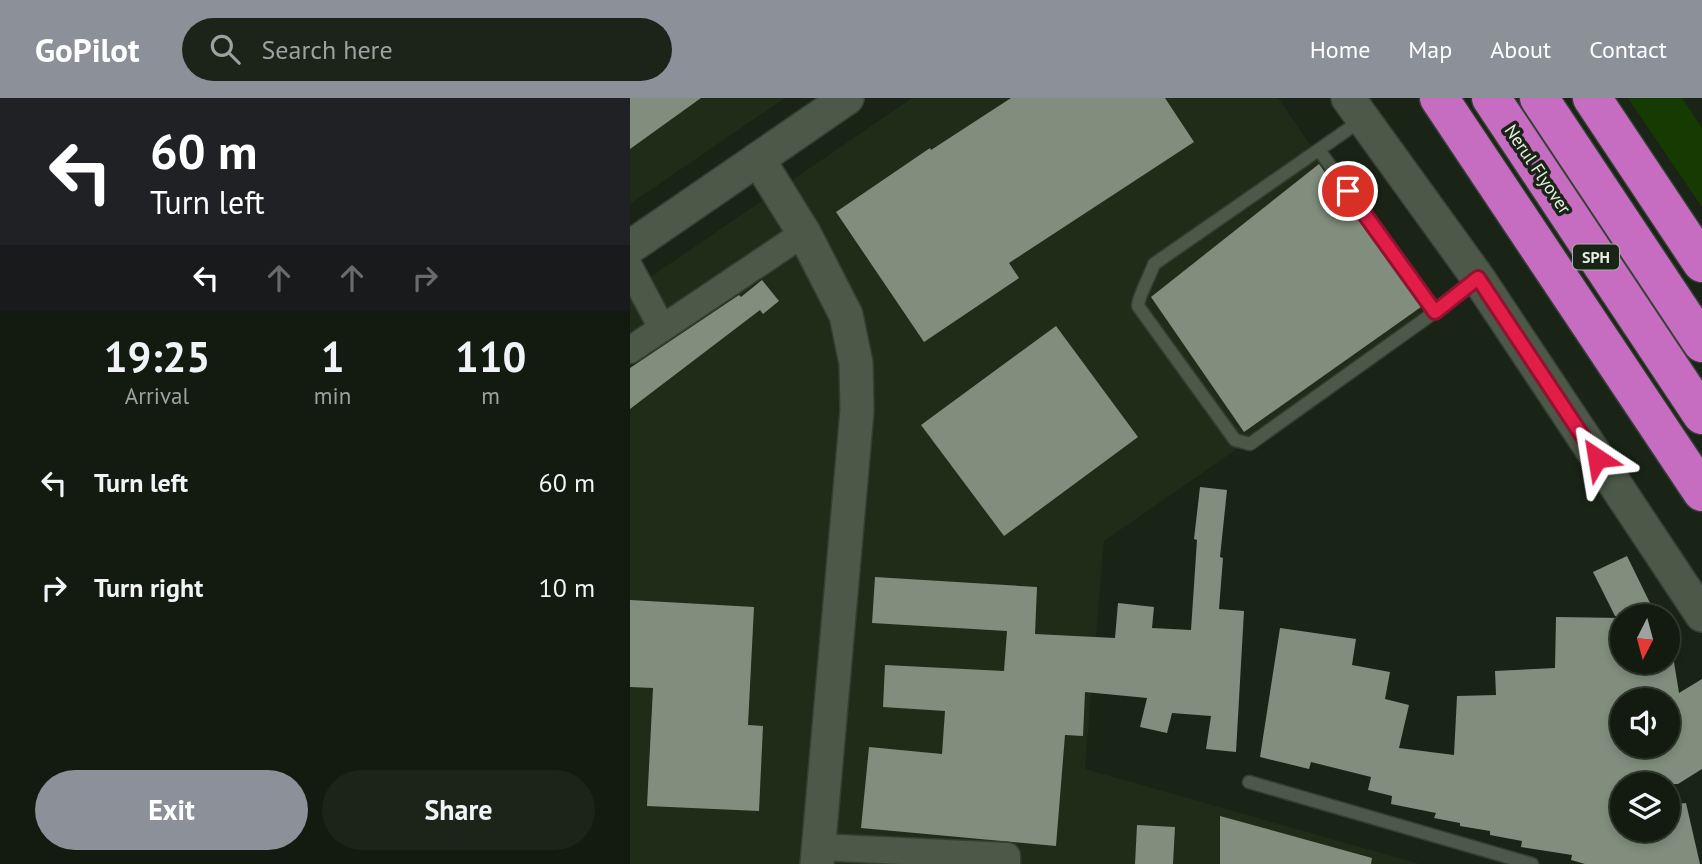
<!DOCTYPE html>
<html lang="en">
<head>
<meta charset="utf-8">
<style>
  body { margin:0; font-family:"PT Sans",sans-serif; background:#1c2419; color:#f1f3f6; height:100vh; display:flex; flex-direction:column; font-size:26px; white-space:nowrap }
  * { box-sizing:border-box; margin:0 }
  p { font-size:23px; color:#9da19f }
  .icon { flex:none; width:38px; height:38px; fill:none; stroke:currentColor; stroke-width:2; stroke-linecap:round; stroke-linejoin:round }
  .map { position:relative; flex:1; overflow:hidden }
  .details { display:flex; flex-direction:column; background:#131b10; width:630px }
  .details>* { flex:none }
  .hud { background:#202124; color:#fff; overflow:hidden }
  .needle { width:46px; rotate:186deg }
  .buttons { position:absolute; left:980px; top:506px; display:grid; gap:14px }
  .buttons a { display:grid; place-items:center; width:70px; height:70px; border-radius:50%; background:#131b10; box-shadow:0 4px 10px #0003,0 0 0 2px #323930; font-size:35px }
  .pin { position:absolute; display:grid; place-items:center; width:60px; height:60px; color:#fff; margin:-30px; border:4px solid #fff; border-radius:50%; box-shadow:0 2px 7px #0007 }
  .me { position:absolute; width:77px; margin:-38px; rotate:327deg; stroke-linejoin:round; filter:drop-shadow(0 0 5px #0008) }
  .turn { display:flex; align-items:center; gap:24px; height:147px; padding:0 35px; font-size:32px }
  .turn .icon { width:91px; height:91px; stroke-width:2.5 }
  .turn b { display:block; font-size:49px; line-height:60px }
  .lanes { display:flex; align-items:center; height:66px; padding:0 35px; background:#0003; justify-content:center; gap:35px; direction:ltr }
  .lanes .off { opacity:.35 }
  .eta { display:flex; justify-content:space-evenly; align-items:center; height:119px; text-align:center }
  .eta b { font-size:42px; font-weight:700; line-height:49px }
  .cta { display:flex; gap:14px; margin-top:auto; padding:14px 35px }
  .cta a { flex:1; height:80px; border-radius:42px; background:#8c9099; color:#fff; font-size:28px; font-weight:700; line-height:80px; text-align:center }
  .cta a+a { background:#1c2419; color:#f1f3f6 }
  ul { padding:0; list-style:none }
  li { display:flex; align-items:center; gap:21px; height:105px; padding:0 35px }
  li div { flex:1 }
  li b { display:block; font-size:26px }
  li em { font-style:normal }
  header { display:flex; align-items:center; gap:42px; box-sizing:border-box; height:98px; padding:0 35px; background:#8c9099; color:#fff }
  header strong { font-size:33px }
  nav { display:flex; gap:38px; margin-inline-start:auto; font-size:24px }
  .search { width:490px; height:63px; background:#1c2419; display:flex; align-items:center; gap:18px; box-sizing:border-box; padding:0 24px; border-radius:38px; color:#9da19f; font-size:26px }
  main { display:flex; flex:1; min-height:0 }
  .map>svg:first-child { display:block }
  .built { fill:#1e2c18 }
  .green { fill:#163b01 }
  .building { fill:#818e7d; fill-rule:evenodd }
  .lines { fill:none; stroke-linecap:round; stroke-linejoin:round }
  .service-casing { stroke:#363e34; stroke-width:15 }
  .minor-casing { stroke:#363e34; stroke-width:29 }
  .tertiary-casing { stroke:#363e34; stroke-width:36 }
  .motorway-casing { stroke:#363e34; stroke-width:41 }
  .service { stroke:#4c5848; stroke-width:12 }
  .minor { stroke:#4c5848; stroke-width:26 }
  .tertiary { stroke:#4c5848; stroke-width:33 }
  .motorway { stroke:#c66dc1; stroke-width:38 }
  .route-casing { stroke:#92132f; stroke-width:18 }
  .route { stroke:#e11d48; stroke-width:12 }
  .labels { text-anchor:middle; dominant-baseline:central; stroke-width:7; stroke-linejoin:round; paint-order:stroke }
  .shield { fill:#192416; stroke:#a8b0a5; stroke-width:2 }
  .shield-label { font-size:16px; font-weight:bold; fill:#e5ece2 }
  .street-label { font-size:18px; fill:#e5ece2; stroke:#192416 }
</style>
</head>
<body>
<header>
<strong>GoPilot</strong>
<div class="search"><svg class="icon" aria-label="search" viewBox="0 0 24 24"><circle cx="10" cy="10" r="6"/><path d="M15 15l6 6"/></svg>Search here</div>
<nav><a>Home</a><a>Map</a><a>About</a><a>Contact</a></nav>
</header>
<main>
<section class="details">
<div class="hud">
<div class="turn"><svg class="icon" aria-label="left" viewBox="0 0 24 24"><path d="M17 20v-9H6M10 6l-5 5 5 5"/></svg><div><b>60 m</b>Turn left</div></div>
<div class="lanes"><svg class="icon" aria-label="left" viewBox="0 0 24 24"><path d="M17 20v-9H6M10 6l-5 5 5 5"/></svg><svg class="icon off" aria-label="ahead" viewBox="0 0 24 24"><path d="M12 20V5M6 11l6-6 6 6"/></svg><svg class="icon off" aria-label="ahead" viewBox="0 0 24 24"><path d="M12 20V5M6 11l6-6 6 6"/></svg><svg class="icon off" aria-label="right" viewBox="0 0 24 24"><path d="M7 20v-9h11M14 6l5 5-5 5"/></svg></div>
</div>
<div class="eta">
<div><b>19:25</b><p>Arrival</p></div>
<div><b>1</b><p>min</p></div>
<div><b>110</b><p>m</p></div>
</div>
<ul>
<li><svg class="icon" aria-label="left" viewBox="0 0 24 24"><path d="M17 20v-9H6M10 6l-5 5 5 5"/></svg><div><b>Turn left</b></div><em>60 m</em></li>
<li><svg class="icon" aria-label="right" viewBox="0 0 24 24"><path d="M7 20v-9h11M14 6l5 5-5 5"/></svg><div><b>Turn right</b></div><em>10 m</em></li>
</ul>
<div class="cta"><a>Exit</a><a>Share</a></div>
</section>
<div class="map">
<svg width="1072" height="766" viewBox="0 0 1072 766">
  <rect width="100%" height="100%" fill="#192416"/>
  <!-- built -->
  <g class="built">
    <path d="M0 0H155L0 106Z"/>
    <path d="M282 0H648L799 218 474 443 455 671 790 766H0V193Z"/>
  </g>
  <!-- green -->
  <path class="green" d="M998 0H1052L1072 30V109Z"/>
  <!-- building -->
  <g class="building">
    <path d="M0 0H71L0 51Z"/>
    <path d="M381 0H535L564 44 379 165 389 180 294 244 206 114 300 50 301 52Z"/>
    <path d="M689 66 791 209 614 334 521 199Z"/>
    <path d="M132 182 149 203 133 216 130 212 0 311V270L109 197 111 199Z"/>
    <path d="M426 228 508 339 374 438 291 327Z"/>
    <path d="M570 389 597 392 590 459 593 460 589 511 614 513 606 654 576 651 581 618 542 615 537 635 510 629 517 600 455 594 453 638 435 637 426 748 231 730 239 649 312 656 315 613 253 609 255 567 374 573 377 533 242 525 245 479 407 489 405 536 485 540 488 505 524 509 522 530 561 532 567 442 564 441Z"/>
    <path d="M997 458 1019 503 1029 518H985L963 474Z"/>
    <path d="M0 502 124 509 118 627 133 628 129 713 17 708 23 590 0 589Z"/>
    <path d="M926 519 992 520V564H1044L1049 595 1072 581V671L1048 686H992V732H1038V707L1056 705 1070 766H955L941 762 942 757 891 749 892 743 860 737V733L830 728V725L804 720 806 715 761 706 762 698 738 692 741 679 681 664 679 671 630 659 650 530 726 541 722 567 760 574 755 601 779 607 769 650 824 657 827 598 866 597 865 573 925 570ZM992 602H1038V648H992Z"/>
    <path d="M590 718 742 760 741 766H590Z"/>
    <path d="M507 727 545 729 543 766H505Z"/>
  </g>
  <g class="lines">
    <!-- service casing -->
    <g class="service-casing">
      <g id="service">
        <path d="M733 21 524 166C520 178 508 199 508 208L605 342 620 346 805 214 848 180"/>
        <path d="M689 52 805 214"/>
        <path d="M619 684 902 766"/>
      </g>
    </g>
    <!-- minor casing -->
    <g class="minor-casing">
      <g id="minor">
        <path d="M0 170 32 230"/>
        <path d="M0 252 174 135"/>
        <path d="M187 749 377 758V766"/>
      </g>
    </g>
    <!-- tertiary casing -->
    <g class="tertiary-casing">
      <g id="tertiary">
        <path d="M718 0 848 180 1072 517"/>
        <path d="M128 61 174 135 216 217 226 265 227 313 187 766"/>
        <path d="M0 149 217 0"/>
      </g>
    </g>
    <!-- motorway casing -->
    <g class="motorway-casing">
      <g id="motorway">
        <path d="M809 0 1072 394"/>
        <path d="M861 0 1072 317"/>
        <path d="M909 0 1072 245"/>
        <path d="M962 0 1072 165"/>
      </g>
    </g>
    <!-- service -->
    <use href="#service" class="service"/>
    <!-- minor -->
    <use href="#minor" class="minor"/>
    <!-- tertiary -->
    <use href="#tertiary" class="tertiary"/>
    <!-- motorway -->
    <use href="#motorway" class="motorway"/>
  </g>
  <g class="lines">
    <!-- route casing -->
    <g class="route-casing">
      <path id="route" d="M718 93 805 214 848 180 967 360"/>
    </g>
    <!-- route -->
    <use href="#route" class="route"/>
  </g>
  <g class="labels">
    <!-- shield labels -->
    <rect class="shield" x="943" y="146.5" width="46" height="25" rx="5"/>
    <g class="shield-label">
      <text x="966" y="159">SPH</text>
    </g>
    <!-- street labels -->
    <g class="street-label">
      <text transform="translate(908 71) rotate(56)">Nerul Flyover</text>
    </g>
  </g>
</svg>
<div class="buttons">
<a><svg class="needle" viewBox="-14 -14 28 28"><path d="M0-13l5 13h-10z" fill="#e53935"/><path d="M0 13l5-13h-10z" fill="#9da19f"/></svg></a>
<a><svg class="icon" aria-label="sound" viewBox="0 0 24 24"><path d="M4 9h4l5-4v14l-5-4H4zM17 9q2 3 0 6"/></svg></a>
<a><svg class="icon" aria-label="layers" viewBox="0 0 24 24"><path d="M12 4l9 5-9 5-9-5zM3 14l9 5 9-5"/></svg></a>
</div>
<div class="pin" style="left:718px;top:93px;background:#d93025"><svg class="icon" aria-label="arrive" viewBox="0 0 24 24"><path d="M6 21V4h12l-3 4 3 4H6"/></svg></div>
<svg class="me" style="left:967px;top:360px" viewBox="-20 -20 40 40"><path d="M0-17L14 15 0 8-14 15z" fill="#e11d48" stroke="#fff" stroke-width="4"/></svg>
</div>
</main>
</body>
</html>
